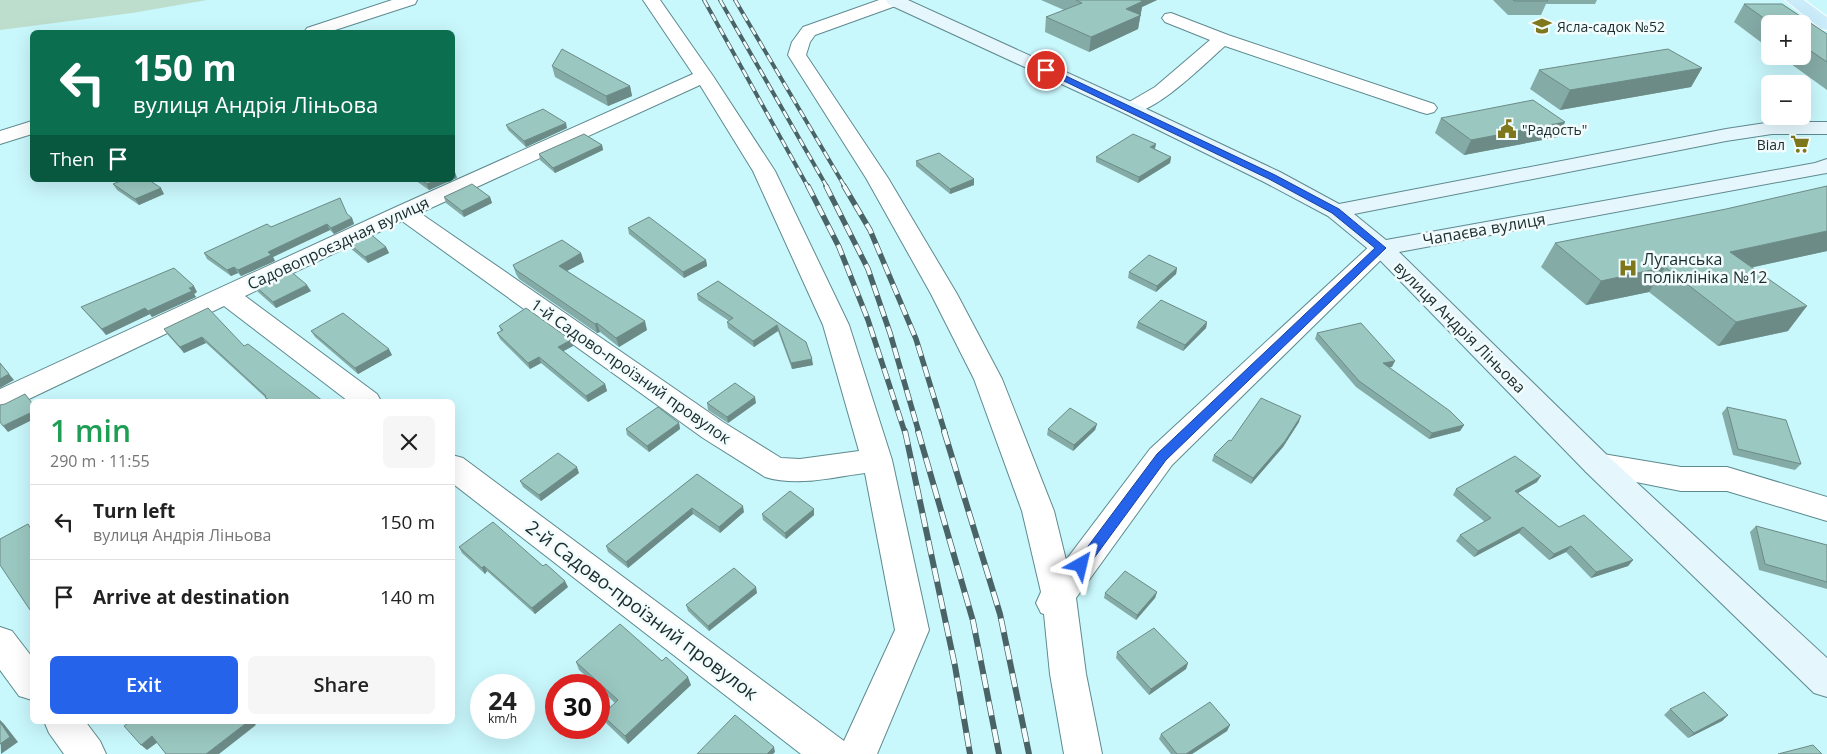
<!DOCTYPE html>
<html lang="en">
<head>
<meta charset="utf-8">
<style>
  body { margin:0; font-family:"Open Sans",sans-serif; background:#f6f6f6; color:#222; height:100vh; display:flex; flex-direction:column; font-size:19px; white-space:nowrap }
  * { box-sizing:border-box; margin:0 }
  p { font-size:16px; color:#767676 }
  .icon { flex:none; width:28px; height:28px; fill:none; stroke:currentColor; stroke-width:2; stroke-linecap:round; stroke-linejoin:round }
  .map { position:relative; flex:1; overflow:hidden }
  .details { position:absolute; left:30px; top:399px; width:425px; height:325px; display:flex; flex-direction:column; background:#fff; border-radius:8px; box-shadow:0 5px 20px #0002 }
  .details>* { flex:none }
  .banner { position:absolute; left:30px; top:30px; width:425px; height:152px; border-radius:8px; box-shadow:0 5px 20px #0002; background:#0b6e4f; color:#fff; overflow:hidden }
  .tools { position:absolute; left:1761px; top:15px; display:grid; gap:10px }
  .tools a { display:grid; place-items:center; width:50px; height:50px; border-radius:8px; background:#fff; box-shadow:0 5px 20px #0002; font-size:25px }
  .speed { position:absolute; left:470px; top:674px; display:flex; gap:10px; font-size:25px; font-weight:700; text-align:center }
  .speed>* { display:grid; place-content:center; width:65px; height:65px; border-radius:50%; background:#fff; box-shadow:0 5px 20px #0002; line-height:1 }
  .speed small { font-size:12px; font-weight:400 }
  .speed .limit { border:8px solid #d22; background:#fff; color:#111 }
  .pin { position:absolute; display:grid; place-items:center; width:42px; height:42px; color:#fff; margin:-21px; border:2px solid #fff; border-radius:50%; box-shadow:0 1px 5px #0007 }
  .me { position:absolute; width:55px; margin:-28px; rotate:37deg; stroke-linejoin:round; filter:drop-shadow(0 0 4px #0008) }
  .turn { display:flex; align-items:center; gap:18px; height:105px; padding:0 20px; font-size:22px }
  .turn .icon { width:65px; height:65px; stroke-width:2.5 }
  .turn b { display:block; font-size:35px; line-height:42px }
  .then { display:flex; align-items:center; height:48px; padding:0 20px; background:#0003; gap:10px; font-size:19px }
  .round { display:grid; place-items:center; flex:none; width:52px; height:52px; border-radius:8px; background:#f6f6f6 }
  .overview { display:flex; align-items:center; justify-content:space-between; height:85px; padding:0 20px }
  h1 { font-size:30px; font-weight:600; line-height:38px; color:#1e9e55 }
  .button { display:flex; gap:10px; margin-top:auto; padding:10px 20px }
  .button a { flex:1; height:58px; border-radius:8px; background:#2563eb; color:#fff; font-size:20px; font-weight:600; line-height:58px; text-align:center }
  .button a+a { background:#f6f6f6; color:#222 }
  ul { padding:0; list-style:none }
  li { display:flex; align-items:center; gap:15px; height:75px; padding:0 20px; border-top:1px solid #e0e0e0 }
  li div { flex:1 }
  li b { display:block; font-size:19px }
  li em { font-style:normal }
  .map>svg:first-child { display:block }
  .green { fill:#bdddcd }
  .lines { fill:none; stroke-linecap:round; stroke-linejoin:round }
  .street-casing { stroke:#5e8a8f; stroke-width:2 }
  .secondary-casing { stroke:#5e8a8f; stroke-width:2 }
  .primary-casing { stroke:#fff; stroke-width:2 }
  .street { fill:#fff; fill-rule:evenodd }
  .secondary { fill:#e5f6fd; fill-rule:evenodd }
  .primary { fill:#cbedfb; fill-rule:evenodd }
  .rail-far2-casing { stroke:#496366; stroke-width:4 }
  .rail-far1-casing { stroke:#496366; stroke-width:5.5 }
  .rail-casing { stroke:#496366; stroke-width:6 }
  .rail-far2 { stroke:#f3fcfd; stroke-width:2.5; stroke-dasharray:8; stroke-linecap:butt }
  .rail-far1 { stroke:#f3fcfd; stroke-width:4; stroke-dasharray:11; stroke-linecap:butt }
  .rail { stroke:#f3fcfd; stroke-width:4.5; stroke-dasharray:14; stroke-linecap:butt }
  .wall { fill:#85aba6 }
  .shaded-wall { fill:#6c8b87 }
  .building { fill:#9bc7c1; stroke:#6c8b87 }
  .route { fill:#2563eb; stroke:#184099 }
  .labels { text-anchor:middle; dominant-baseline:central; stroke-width:5; stroke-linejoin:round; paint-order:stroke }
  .far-poi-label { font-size:14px; fill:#1a2c2e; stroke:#f3fcfd; text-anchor:start }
  .street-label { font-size:16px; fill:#1a2c2e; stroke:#f3fcfd }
  .poi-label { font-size:16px; fill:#1a2c2e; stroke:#f3fcfd; text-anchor:start }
  .near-street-label { font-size:19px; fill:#1a2c2e; stroke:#f3fcfd }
</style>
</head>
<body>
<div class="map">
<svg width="1827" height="754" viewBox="0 0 1827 754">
  <rect width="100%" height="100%" fill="#c8f7fc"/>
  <!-- green -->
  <path class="green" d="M0 0H207L132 13 0 30Z"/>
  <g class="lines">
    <!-- street casing -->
    <g class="street-casing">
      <g id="street">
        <path d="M392 0H417L415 4 329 32H304L307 28Z"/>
        <path d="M643 0H660L713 76 775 171 849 325 892 460 929 630 877 754H801L452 483V455L463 458 844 741 895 630 865 473C833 477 797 487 765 477L703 438 402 221 245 296 377 394 381 401H348L224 306 10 408 0 411V389L396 207 693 74ZM700 85 753 171 823 325 859 451 800 459 781 458 723 422 420 213Z"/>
        <path d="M879 0H903L901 4 815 35 810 42 806 55 888 178 957 294 1002 379 1054 511 1066 560 1150 449 1373 243 1381 241 1389 243 1393 248 1172 465 1076 598 1086 674 1102 754H1064L1050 674 1044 614 1041 613 1036 603 1041 592 1022 511 974 379 931 294 866 178 788 55 792 42 803 27Z"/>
        <path d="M1171 13 1228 35 1434 104 1437 108 1434 112 1427 114 1420 112 1225 46C1205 63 1150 120 1124 113L1121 109 1124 105 1155 87 1210 40 1165 22 1162 18 1165 14Z"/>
        <path d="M32 121V134L0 144V131Z"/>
        <path d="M1597 453 1681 467H1727L1827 497V521L1727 491H1681L1586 472 1582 464 1586 456Z"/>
        <path d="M0 627 12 631 32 657V700L19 696 0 670Z"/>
        <path d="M44 721H85L100 741 106 754H64L49 733Z"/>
      </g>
    </g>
    <!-- secondary casing -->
    <g class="secondary-casing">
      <path id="secondary" d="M886 0H908L1138 105 1280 172 1339 204 1726 129 1772 122H1827V134H1772L1726 141 1354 214 1386 240 1815 163 1827 159V173L1821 174 1399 252 1608 456 1827 658V697L1814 693 1586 472 1373 253 1328 216 1264 182 1124 113 888 4Z"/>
    </g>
    <!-- primary casing -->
    <g class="primary-casing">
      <path id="primary" d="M1785 0H1804L1827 17V30L1821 29Z"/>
    </g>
    <!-- street -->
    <use href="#street" class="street"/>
    <!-- secondary -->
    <use href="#secondary" class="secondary"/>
    <!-- primary -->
    <use href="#primary" class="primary"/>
    <!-- rail-far2 casing -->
    <g class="rail-far2-casing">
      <g id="rail-far2">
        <path d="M704 0 808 187"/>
        <path d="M720 0 827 187"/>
        <path d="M735 0 845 187"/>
      </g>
    </g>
    <!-- rail-far1 casing -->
    <g class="rail-far1-casing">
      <g id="rail-far1">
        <path d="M808 186 839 247 868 320 905 433"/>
        <path d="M826 186 868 269 890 333 919 433"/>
        <path d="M844 186 870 230 916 339 945 433"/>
      </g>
    </g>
    <!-- rail casing -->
    <g class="rail-casing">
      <g id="rail">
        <path d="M905 431 955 666 970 754"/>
        <path d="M918 431 973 621 999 754"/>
        <path d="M944 431 1000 614 1029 754"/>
      </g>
    </g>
    <!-- rail-far2 -->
    <use href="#rail-far2" class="rail-far2"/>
    <!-- rail-far1 -->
    <use href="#rail-far1" class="rail-far1"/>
    <!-- rail -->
    <use href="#rail" class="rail"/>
  </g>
  <!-- wall -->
  <g class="wall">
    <path d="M1041 0H1157L1142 7 1138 29 1089 52 1045 32 1046 17 1064 10Z"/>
    <path d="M1493 0H1597L1595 4H1546L1541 15H1508Z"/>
    <path d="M1744 4H1782L1827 34V90L1780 56H1802V24H1770V49L1734 22Z"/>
    <path d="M552 66 630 86 632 96 608 106 555 77Z"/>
    <path d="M1702 68 1691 87 1560 110 1530 89 1539 70Z"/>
    <path d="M1441 118 1565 122 1558 137 1464 155 1435 133Z"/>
    <path d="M506 125 567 128 526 147 508 130Z"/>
    <path d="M602 145 603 150 555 173 540 160 539 154Z"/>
    <path d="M1155 149 1171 157 1170 163 1138 183 1096 162V157Z"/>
    <path d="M916 161 974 179V185L950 194 916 166Z"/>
    <path d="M415 180H452L429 190Z"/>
    <path d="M113 184 164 194 139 205 117 190Z"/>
    <path d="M444 197H490L492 203 464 217 446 203Z"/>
    <path d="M347 215 352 218 354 224 334 234 330 230 273 257 275 261 241 276 238 273 231 276 207 259 204 253 271 227Z"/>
    <path d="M628 228 706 260 707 266 684 278 629 234Z"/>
    <path d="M347 242 386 247 389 253 368 263 350 248Z"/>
    <path d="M1555 243 1827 251 1753 267 1788 331 1718 346 1649 292 1586 305 1541 267Z"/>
    <path d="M581 253 584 262 567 271 647 330 619 347 600 332 597 333 519 279 516 274 513 265Z"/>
    <path d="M1177 268 1176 274 1156 292 1128 278 1129 272Z"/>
    <path d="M718 281 806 342 813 365 792 369 778 331 754 347 728 328 727 322 729 321 698 300 697 294Z"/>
    <path d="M255 286 311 291 276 308 258 292Z"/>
    <path d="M197 292 194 294 196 297 152 317 150 314 106 335 81 307Z"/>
    <path d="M1138 322H1207L1206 328 1183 351 1136 328Z"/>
    <path d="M499 326 571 340 573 346 563 351 605 384 607 391 588 402 541 363 530 369 500 339 497 333 501 331Z"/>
    <path d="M164 329 244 346 323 401H267L265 397 206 343 184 353 168 335Z"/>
    <path d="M311 331 392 355 358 374 315 337Z"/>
    <path d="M1317 333 1392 367H1389L1464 425 1460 431 1429 439 1356 387 1315 339Z"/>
    <path d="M707 403H756L728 423 708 410Z"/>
    <path d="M1727 407 1801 464 1795 470 1733 455 1722 413Z"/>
    <path d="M1299 422 1283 447 1251 484 1212 461 1214 455 1231 441Z"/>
    <path d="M679 423 680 429 649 452 627 435 626 429Z"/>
    <path d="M1097 424 1095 430 1073 451 1047 435 1048 429Z"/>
    <path d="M579 473 541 501 523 487 520 481Z"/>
    <path d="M697 474 744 512 720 533 693 514 628 568 608 552 606 546Z"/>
    <path d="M1537 482 1518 493 1559 527 1633 560 1628 566 1591 578 1566 552 1549 560 1519 533 1474 557 1456 541 1460 535 1485 522 1453 495 1456 489Z"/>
    <path d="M762 514 814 515 786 539 763 520Z"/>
    <path d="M1756 526 1827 545V589L1759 570 1750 532Z"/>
    <path d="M459 547 568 587 535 614 487 571 485 574 462 553Z"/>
    <path d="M1157 592 1155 598 1136 620 1104 598 1105 593Z"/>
    <path d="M757 593 709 631 688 611 686 605Z"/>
    <path d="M1117 652 1188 663 1186 669 1149 695 1116 658Z"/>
    <path d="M662 661 691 685 628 744 605 722 602 715 615 703 599 688V685H596L579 670 576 662Z"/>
    <path d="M1670 709 1728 715 1722 721 1688 738 1664 715Z"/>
    <path d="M1230 725 1227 731 1192 754H1171L1159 739 1161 734Z"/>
  </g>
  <!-- shaded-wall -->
  <g class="shaded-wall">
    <path d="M1133 0H1157L1142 7 1138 29 1089 52 1091 37 1126 9Z"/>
    <path d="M1702 68 1691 87 1560 110 1570 90Z"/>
    <path d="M630 86 632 96 608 106 606 96Z"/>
    <path d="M1565 122 1558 137 1464 155 1471 140Z"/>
    <path d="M566 123 567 128 526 147 524 141Z"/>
    <path d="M1156 144 1155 149 1150 147Z"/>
    <path d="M602 145 603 150 555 173 553 168Z"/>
    <path d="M1171 157 1170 163 1138 183 1139 177Z"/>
    <path d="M455 172 457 178 452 180V173Z"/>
    <path d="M974 179V185L950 194V189Z"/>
    <path d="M437 180H452L429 190 427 184Z"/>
    <path d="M161 188 164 194 139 205 135 199Z"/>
    <path d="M490 197 492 203 464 217 462 211Z"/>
    <path d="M352 218 354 224 334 234 331 228Z"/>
    <path d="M327 224 330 230 273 257 275 261 241 276 238 270 268 252Z"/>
    <path d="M1827 231V251L1713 276 1730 252Z"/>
    <path d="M386 247 389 253 368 263 365 257Z"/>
    <path d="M581 253 584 262 561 274 559 266Z"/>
    <path d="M706 260 707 266 684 278 683 272Z"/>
    <path d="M234 267 238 273 231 276 227 270Z"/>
    <path d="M1665 267 1649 292 1586 305 1601 281Z"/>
    <path d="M1177 268 1176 274 1156 292 1157 286Z"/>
    <path d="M307 285 311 291 276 308 273 302Z"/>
    <path d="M194 286 197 292 194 294 196 297 152 317 148 311Z"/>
    <path d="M1807 306 1788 331 1718 346 1736 322Z"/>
    <path d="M145 308 150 314 106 335 102 329Z"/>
    <path d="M645 321 647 330 619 347 616 338Z"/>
    <path d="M1207 322 1206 328 1183 351 1185 345Z"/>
    <path d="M597 323 600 332 597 333 595 324Z"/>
    <path d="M777 325 778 331 754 347 753 341Z"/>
    <path d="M202 337 206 343 184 353 180 347Z"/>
    <path d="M571 340 573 346 560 353 558 347Z"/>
    <path d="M389 349 392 355 358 374 355 368Z"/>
    <path d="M539 357 541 363 530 369 528 363Z"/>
    <path d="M812 359 813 365 792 369 791 363Z"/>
    <path d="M1395 361 1392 367 1380 369 1383 363Z"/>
    <path d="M0 363 14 380 0 388Z"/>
    <path d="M605 384 607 391 588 402 586 396Z"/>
    <path d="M755 397 756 403 728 423 727 417Z"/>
    <path d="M32 412V420L8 432 3 426Z"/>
    <path d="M1301 416 1299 422 1283 447 1251 484 1253 478Z"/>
    <path d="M679 423 680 429 649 452 647 446Z"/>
    <path d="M1097 424 1095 430 1073 451 1074 445Z"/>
    <path d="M1464 425 1460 431 1429 439 1432 433Z"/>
    <path d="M577 467 579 473 541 501 539 495Z"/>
    <path d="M1541 476 1537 482 1511 497 1515 491Z"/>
    <path d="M743 506 744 512 720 533 719 527Z"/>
    <path d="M692 508 693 514 628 568 626 562Z"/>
    <path d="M814 509V515L786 539 785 533Z"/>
    <path d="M1523 527 1519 533 1474 557 1478 551Z"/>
    <path d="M1571 546 1566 552 1549 560 1554 554Z"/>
    <path d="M1633 560 1628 566 1591 578 1596 572Z"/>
    <path d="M484 566 487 571 485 574 482 568Z"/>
    <path d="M565 581 568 587 535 614 532 608Z"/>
    <path d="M756 587 757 593 709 631 708 626Z"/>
    <path d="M1157 592 1155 598 1136 620 1137 615Z"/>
    <path d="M1188 663 1186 669 1149 695 1151 689Z"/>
    <path d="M688 677 691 685 628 744 625 736Z"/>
    <path d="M1728 715 1722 721 1688 738 1694 733Z"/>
    <path d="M0 720 4 724 18 742 1 754Z"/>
    <path d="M249 721H252L256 725 219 754H206Z"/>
    <path d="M1230 725 1227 731 1192 754H1186Z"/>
    <path d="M152 736 158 742 147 750 141 745Z"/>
    <path d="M774 747 775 752 773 754H767Z"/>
  </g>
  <!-- building -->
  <g class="building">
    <path d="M1076 0H1140L1143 1 1126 9 1141 15 1091 37 1046 17 1082 3Z"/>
    <path d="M1513 0H1547L1548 1H1514Z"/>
    <path d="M1744 4H1782L1827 34V62L1802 45V24H1772Z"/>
    <path d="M562 49 630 86 606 96 552 66Z"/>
    <path d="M1668 49 1702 68 1570 90 1539 70Z"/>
    <path d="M1533 100 1565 122 1471 140 1441 118Z"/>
    <path d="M543 109 566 123 524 141 506 125Z"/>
    <path d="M584 134 602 145 553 168 539 154Z"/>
    <path d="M1133 134 1156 144 1150 147 1171 157 1139 177 1096 157Z"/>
    <path d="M939 153 974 179 950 189 916 161Z"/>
    <path d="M123 180H149L161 188 135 199 113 184Z"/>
    <path d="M421 180H437L427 184Z"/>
    <path d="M472 184 490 197 462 211 444 197Z"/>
    <path d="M1827 186V231L1730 252 1807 306 1736 322 1665 267 1601 281 1555 243 1726 209Z"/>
    <path d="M340 198 347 214 352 218 331 228 327 224 268 252 271 255 238 270 234 267 227 270 204 253 267 224 271 227Z"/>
    <path d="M649 217 706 260 683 272 628 228Z"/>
    <path d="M368 232 386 247 365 257 347 242Z"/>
    <path d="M562 240 581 253 559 266 645 321 616 338 597 323 595 324 516 270 513 265Z"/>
    <path d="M1149 255 1177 268 1157 286 1129 272Z"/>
    <path d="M174 268 194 286 189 288 192 291 148 311 145 308 102 329 81 307Z"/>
    <path d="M289 270 307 285 273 302 255 286Z"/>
    <path d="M718 281 806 342 812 359 791 363 777 325 753 341 727 322 733 318 697 294Z"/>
    <path d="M1161 300 1207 322 1185 345 1138 322Z"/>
    <path d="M208 308 244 346 248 344 323 401H270L265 397 266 396 202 337 180 347 164 329Z"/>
    <path d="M526 308 571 340 558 347 605 384 586 396 539 357 528 363 497 333 503 330 499 326Z"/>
    <path d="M343 313 389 349 355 368 311 331Z"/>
    <path d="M1361 323 1395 361 1383 363 1450 411 1464 425 1432 433 1359 381 1317 333Z"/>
    <path d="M0 363 9 374 0 379Z"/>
    <path d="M735 383 755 397 727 417 707 403Z"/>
    <path d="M25 394 32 403V412L3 426 0 422V405L5 404Z"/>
    <path d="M1261 398 1301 416 1285 441 1253 478 1214 455 1229 440 1231 441Z"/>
    <path d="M658 407 679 423 647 446 626 429Z"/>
    <path d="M1727 407 1786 420 1801 464 1738 449Z"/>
    <path d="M1070 408 1097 424 1074 445 1048 429Z"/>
    <path d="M558 453 577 467 539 495 520 481Z"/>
    <path d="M1515 456 1541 476 1515 491 1559 527 1584 515 1633 560 1596 572 1571 546 1554 554 1523 527 1478 551 1460 535 1491 518 1456 489Z"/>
    <path d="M697 474 743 506 719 527 692 508 626 562 606 546Z"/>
    <path d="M790 491 814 509 785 533 762 514Z"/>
    <path d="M493 522 543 566 546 564 565 581 532 608 484 566 482 568 459 547Z"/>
    <path d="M28 524 32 531V608L30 610 0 565V539Z"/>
    <path d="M1756 526 1827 545V582L1765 564Z"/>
    <path d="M734 568 756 587 708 626 686 605Z"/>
    <path d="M1125 571 1157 592 1137 615 1105 593Z"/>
    <path d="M620 624 662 661 666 657 688 677 625 736 602 715 618 700 576 662Z"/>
    <path d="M1154 628 1188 663 1151 689 1117 652Z"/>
    <path d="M1704 692 1728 715 1694 733 1670 709Z"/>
    <path d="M1210 702 1230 725 1186 754H1177L1161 734Z"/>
    <path d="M735 715 774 747 767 754H697Z"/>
    <path d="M131 721H249L206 754H166L152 736 141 745 124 726Z"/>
    <path d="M0 722 10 737 0 744Z"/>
    <path d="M1813 745 1822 754H1778Z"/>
  </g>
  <!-- route -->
  <path class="route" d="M1043 68H1049L1275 175 1339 209 1386 248 1166 460 1086 569 1081 570 1077 569 1075 565 1077 561 1157 454 1375 248 1332 213 1269 179 1043 71Z"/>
  <!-- icons -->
  <defs>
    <g id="school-bare" transform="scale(1.5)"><path d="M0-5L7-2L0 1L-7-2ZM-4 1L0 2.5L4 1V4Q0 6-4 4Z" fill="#7f771c" stroke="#f3fcfd" stroke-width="2.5" paint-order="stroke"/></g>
    <g id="civic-bare" transform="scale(1.5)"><path d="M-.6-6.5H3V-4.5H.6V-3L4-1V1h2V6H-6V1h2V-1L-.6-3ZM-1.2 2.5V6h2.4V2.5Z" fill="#7f771c" stroke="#f3fcfd" stroke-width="2.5" paint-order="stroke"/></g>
    <g id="supermarket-bare" transform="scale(1.5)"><path d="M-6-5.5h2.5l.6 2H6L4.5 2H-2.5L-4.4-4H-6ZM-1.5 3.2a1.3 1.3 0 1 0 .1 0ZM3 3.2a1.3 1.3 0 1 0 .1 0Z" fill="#7f771c" stroke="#f3fcfd" stroke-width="2.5" paint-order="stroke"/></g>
    <g id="hospital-bare" transform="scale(1.5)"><path d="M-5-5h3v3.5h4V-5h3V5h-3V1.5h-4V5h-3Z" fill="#7f771c" stroke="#f3fcfd" stroke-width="2.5" paint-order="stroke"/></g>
  </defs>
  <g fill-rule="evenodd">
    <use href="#school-bare" x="1542" y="26"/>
    <use href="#civic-bare" x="1507" y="129"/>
    <use href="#supermarket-bare" x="1800" y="144"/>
    <use href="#hospital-bare" x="1628" y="268"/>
  </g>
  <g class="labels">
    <!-- far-poi labels -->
    <g class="far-poi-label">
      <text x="1557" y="26">Ясла-садок №52</text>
      <text x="1522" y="129">"Радость"</text>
      <text x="1785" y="144" text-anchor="end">Віал</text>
    </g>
    <!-- street labels -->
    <g class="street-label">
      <text transform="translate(1484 229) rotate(-10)">Чапаєва вулиця</text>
      <text transform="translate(338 243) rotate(-25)">Садовопроєздная вулиця</text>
      <text transform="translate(1460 327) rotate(45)">вулиця Андрія Ліньова</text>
      <text transform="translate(631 371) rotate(35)">1-й Садово-проїзний провулок</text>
    </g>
    <!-- poi labels -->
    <g class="poi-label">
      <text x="1643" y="259">Луганська<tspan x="1643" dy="18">поліклініка №12</tspan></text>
    </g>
    <!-- near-street labels -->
    <g class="near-street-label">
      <text transform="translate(642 610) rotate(37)">2-й Садово-проїзний провулок</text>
    </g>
  </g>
</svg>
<div class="tools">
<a>+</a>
<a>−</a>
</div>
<div class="speed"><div>24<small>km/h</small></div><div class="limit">30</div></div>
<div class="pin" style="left:1046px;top:70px;background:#d93025"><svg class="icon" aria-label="arrive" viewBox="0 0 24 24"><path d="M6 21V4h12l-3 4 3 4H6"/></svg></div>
<svg class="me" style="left:1081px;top:565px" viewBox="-20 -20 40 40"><path d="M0-17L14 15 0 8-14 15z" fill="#2563eb" stroke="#fff" stroke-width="4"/></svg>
<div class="banner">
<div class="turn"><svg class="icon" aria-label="left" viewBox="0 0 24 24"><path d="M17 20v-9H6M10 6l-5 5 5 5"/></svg><div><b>150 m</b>вулиця Андрія Ліньова</div></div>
<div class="then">Then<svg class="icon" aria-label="arrive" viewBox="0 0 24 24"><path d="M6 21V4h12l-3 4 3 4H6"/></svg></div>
</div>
<section class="details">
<div class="overview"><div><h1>1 min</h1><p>290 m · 11:55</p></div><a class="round"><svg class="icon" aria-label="close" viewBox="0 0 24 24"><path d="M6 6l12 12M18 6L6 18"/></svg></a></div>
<ul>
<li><svg class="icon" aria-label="left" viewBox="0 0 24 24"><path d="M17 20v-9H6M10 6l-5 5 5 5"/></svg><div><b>Turn left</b><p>вулиця Андрія Ліньова</p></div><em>150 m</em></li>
<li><svg class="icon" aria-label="arrive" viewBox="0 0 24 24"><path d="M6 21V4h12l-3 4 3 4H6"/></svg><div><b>Arrive at destination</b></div><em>140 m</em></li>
</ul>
<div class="button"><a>Exit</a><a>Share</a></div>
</section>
</div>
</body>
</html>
